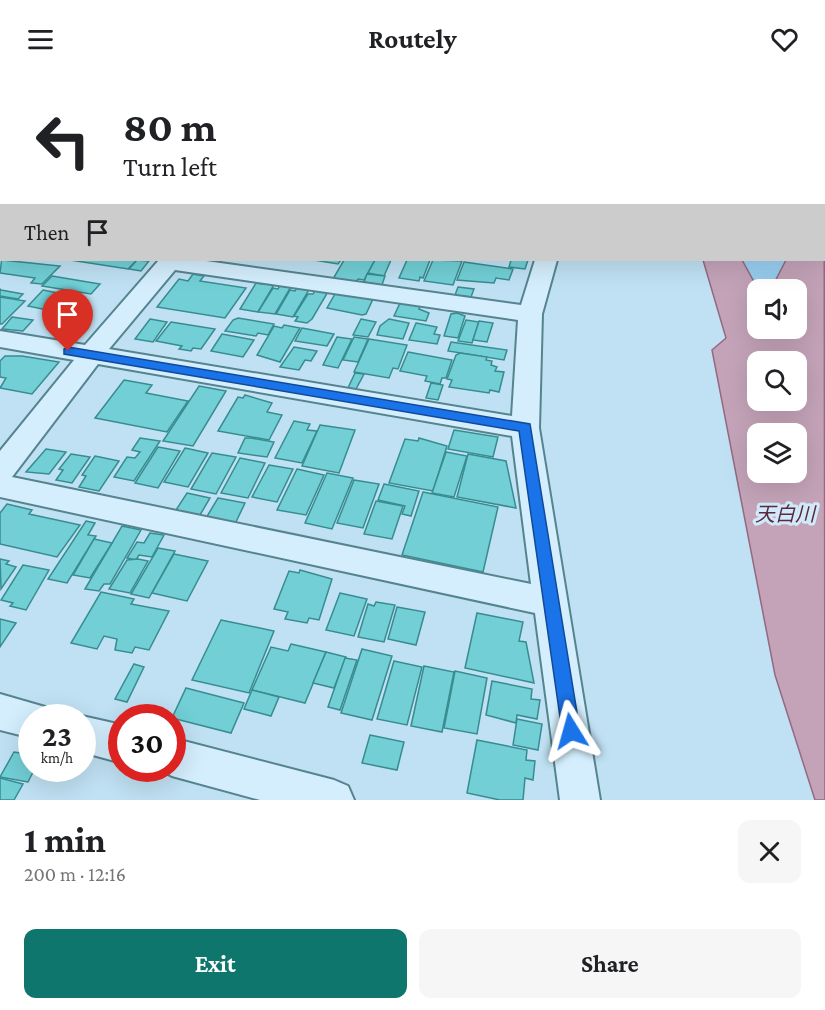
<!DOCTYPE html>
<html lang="en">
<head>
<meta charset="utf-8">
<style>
  body { margin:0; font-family:"Crimson Pro","Noto Sans JP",serif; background:#f6f6f6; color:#202124; height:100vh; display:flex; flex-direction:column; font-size:22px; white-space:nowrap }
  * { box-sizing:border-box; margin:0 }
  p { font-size:20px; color:#757577 }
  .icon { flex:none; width:33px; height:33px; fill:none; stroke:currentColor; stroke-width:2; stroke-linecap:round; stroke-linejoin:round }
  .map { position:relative; height:722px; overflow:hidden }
  .details { display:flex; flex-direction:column; background:#fff; flex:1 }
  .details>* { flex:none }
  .guide { position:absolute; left:0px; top:0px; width:825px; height:183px; box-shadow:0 6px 24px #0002; background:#fff; color:#202124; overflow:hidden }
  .fabs { position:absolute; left:747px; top:201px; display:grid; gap:12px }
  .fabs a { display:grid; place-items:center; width:60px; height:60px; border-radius:12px; background:#fff; box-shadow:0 6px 24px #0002; font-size:30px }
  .speed { position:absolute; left:18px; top:626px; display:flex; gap:12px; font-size:30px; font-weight:700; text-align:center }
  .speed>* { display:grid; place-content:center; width:78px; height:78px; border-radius:50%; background:#fff; box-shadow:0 6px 24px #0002; line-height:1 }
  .speed small { font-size:15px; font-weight:400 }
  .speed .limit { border:9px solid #d22; background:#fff; color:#111 }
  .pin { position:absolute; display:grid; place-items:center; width:51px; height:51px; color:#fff; margin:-62px -26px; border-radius:50% 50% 50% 0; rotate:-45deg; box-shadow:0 0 6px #0007 }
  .pin .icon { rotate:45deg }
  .me { position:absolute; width:66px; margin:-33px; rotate:352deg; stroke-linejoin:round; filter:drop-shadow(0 0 4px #0008) }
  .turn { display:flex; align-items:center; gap:21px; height:126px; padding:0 24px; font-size:27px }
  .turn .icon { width:78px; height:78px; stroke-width:2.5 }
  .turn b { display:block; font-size:42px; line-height:51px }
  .then { display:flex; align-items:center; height:57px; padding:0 24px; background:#0003; gap:12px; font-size:22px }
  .round { display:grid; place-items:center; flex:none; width:63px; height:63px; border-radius:12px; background:#f6f6f6 }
  .summary { display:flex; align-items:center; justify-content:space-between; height:102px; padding:0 24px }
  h1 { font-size:36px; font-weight:700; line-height:45px }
  .action { display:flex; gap:12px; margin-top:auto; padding:12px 24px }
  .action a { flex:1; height:69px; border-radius:12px; background:#0f766e; color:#fff; font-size:24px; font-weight:700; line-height:69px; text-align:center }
  .action a+a { background:#f6f6f6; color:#202124 }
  header { display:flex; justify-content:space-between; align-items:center; height:78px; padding:0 24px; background:#fff; font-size:27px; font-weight:700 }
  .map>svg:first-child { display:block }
  .sand { fill:#99d0f2 }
  .water { fill:#c4a3b8; stroke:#946982; stroke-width:1.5; fill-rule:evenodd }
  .building { fill:#71cfd5; stroke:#388c90; stroke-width:1.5 }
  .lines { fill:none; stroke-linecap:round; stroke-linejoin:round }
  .minor-casing { stroke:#55848e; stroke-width:4 }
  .minor { fill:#d4eefd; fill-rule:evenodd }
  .route { fill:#1a73e8; stroke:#114b97; stroke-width:1.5 }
  .labels { text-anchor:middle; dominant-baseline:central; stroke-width:6; stroke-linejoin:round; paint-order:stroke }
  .water-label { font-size:20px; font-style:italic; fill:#5d293f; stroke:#d0eaf9 }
</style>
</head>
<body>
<header><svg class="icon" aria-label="menu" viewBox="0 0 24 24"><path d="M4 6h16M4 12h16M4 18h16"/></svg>Routely<svg class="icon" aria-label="heart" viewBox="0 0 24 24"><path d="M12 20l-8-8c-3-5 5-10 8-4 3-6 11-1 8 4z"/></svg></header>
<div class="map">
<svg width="825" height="722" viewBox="0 0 825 722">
  <rect width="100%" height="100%" fill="#bfe1f3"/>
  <!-- sand -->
  <path class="sand" d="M742 182H786L771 212 758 211Z"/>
  <!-- water -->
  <path class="water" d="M824 29 825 722H815L775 597 712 272 726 260 703 182H742L758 211V250H796V212L771 211 786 182H824ZM758 284H796V322H758ZM758 356H796V394H758Z"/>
  <!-- building -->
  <g class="building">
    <path d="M2 179V182L60 188 42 206 31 205 35 200 0 195Z"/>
    <path d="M70 182H137L128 191Z"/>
    <path d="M137 182 149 183 141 193 129 191Z"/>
    <path d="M314 182H341L338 186Z"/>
    <path d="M344 182H375L364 202 358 201 356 204 333 201Z"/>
    <path d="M375 182H391L384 198 368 195Z"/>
    <path d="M407 182H430L423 200 420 199 419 203 399 200Z"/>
    <path d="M433 182 462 183 453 207 424 203Z"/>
    <path d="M511 182H528L525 191 509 189Z"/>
    <path d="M464 184 513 191 509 202 496 200 494 205 457 202Z"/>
    <path d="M193 196 204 198 200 203 246 210 225 240 157 229 179 201 188 203Z"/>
    <path d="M367 196 385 198 382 207 364 204Z"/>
    <path d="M52 198 100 206 91 216 42 208Z"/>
    <path d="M264 203 275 205 258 234 240 231 256 205 262 206Z"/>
    <path d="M281 205 292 207 275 236 258 234 273 210 278 211Z"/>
    <path d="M298 208 310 210 293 239 276 236 290 212 295 213Z"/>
    <path d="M458 209 474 211 471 219 455 217Z"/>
    <path d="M317 210 329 212 312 241 307 245 295 243 298 239 294 238 308 216H313Z"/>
    <path d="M0 211 1 212 23 216 18 221 0 218Z"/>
    <path d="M43 212 73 218 57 234 28 228Z"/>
    <path d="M335 216 373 221 366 236 362 237 327 230Z"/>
    <path d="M0 219 25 223 2 246H0Z"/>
    <path d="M400 225 420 228 419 231 429 235 426 243 394 238Z"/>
    <path d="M457 235 465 238 458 260 444 258 451 236Z"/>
    <path d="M12 239 33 242 23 253 2 251Z"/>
    <path d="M238 240 274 246 268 257 258 255 256 258 225 253 233 242Z"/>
    <path d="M150 241 167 244 153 264 135 261Z"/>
    <path d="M361 241 376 244 368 259 353 257Z"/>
    <path d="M389 241 409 245 403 261 377 257 380 248Z"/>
    <path d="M466 242 479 244 472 265 458 263Z"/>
    <path d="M479 243 493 245 487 264 473 262Z"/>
    <path d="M171 244 215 251 201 271 193 270 191 273 179 271 182 268 156 263Z"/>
    <path d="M416 245 437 249 434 256 440 257 437 266 409 262Z"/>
    <path d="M284 247 300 250 280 284 257 277 274 248 282 250Z"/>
    <path d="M302 250 334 256 327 268 295 263Z"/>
    <path d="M222 256 254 262 243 279 211 273Z"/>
    <path d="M337 259 352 261 338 290 323 287Z"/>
    <path d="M354 259 368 261 358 284 343 282Z"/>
    <path d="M369 261 407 267 398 291 393 290 389 300 354 294Z"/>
    <path d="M451 264 507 272 504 282 448 273Z"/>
    <path d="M294 269 317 273 311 283 305 282 299 292 280 289Z"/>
    <path d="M408 274 452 282 446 300H442L440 306 425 303 427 298 400 293Z"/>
    <path d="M460 275 487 279 486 282 492 283 491 287 497 289 495 293 504 294 499 314 490 312 489 315 449 309 452 302 447 301 456 277Z"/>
    <path d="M5 278H22L59 284 32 316 0 310 6 300 0 299V283Z"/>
    <path d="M355 295 364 296 356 311 348 310Z"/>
    <path d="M124 302 152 307 146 315 188 323 167 354 95 340Z"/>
    <path d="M431 305 443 307 438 322 426 320Z"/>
    <path d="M199 308 226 313 193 368 163 363Z"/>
    <path d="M245 317 272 325 267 334 282 337 269 362 218 353 238 319 243 320Z"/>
    <path d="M294 343 310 346 307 352 317 353 302 385 275 380Z"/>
    <path d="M320 347 355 352 339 395 302 388Z"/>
    <path d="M454 352 498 359 493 379 448 371Z"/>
    <path d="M140 360 160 363 134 403 114 399 127 379 135 380 140 374 132 372Z"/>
    <path d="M245 360H251L274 364 267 379 238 375Z"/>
    <path d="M419 360 447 368 433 413 389 405 405 361 418 363Z"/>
    <path d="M158 369 180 373 158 410 135 405Z"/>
    <path d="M185 370 208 375 188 409 164 404Z"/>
    <path d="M46 371 66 374 49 396 26 394Z"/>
    <path d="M446 374 467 378 454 419 432 415Z"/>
    <path d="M212 375 236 379 216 416 191 411Z"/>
    <path d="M71 376 90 379 72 405 56 402 63 392 59 391Z"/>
    <path d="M468 376 506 383 516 430 457 419Z"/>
    <path d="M95 378 119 383 99 413 79 409 86 398 82 397Z"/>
    <path d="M240 380 265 385 248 420 221 415Z"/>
    <path d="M269 387 293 391 277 424 252 419Z"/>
    <path d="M297 391 324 397 306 437 277 432Z"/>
    <path d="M327 395 353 400 332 451 305 445Z"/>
    <path d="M354 402 379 406 363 450 337 445Z"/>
    <path d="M384 406 419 413 411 438 402 436 405 428 378 422Z"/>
    <path d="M423 414 498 429 483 494 402 477Z"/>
    <path d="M187 415 210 420 200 437 176 432Z"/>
    <path d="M218 420 245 425 235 446 206 440Z"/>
    <path d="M376 423 403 428 392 461 364 456Z"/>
    <path d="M7 426 32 432 29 436 80 447 57 479 0 466V435Z"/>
    <path d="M86 443 95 445 88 457 96 458 67 505 48 501Z"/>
    <path d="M122 448 141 452 110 506H104L99 513 85 511Z"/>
    <path d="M150 455 164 457 152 479 139 477 136 482 127 480 137 464 144 465Z"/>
    <path d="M94 461 112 465 90 500 73 497Z"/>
    <path d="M158 470 175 473 149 520 131 516Z"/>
    <path d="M174 476 208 483 187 523 152 515Z"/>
    <path d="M0 481 9 483 6 486 16 489 1 511Z"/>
    <path d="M138 481 148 483 130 515 109 511 127 482Z"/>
    <path d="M23 487 49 492 26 532 10 528 13 525 1 522Z"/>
    <path d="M300 492 332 501 319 542 309 540 307 545 285 541 288 534 274 531 289 493 299 495Z"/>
    <path d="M101 514 134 521 131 526 169 533 149 572 135 569 132 575 115 572 117 561 104 558 97 571 71 565Z"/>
    <path d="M340 515 367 521 354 558 326 552Z"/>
    <path d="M376 524 395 527 384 564 358 559 368 526 374 528Z"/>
    <path d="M397 529 425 534 416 567 388 561Z"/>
    <path d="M477 535 523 544 519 563 526 564 534 605 465 590Z"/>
    <path d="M0 541 16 545 0 569Z"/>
    <path d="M221 542 274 553 249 615 192 602Z"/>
    <path d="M291 566 326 574 305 625 252 612 271 569 288 573Z"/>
    <path d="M362 571 392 578 372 642 341 635Z"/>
    <path d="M326 574 346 579 334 610 313 605Z"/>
    <path d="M345 580 357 582 340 632 328 629Z"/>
    <path d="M394 583 422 589 407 647 377 641Z"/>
    <path d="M134 586 144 589 127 624 115 621Z"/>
    <path d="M424 588 454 594 442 654 411 648Z"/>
    <path d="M455 593 487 600 477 656 444 650Z"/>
    <path d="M492 603 532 611 531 621 540 622 537 641 517 637 516 645 486 637Z"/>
    <path d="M186 610 244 625 231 655 172 640Z"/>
    <path d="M252 612 279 619 271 638 244 631Z"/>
    <path d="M517 641 542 646 538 672 513 667Z"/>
    <path d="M370 657 404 664 397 692 362 685Z"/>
    <path d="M477 662 527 672 526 682 535 683 533 702 525 700 523 722H500L467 715Z"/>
    <path d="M14 674 32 677V690H35L28 704 0 699Z"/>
    <path d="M0 700 23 706 14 722H0Z"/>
  </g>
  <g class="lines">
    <!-- minor casing -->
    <g class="minor-casing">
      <g id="minor">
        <path d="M174 0H191L173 2Z"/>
        <path d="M322 0H353L354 2H323Z"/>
        <path d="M608 0H624L607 2Z"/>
        <rect x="0" y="10" width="2" height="10"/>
        <rect x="0" y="73" width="2" height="12"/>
        <path d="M0 162H2L0 176Z"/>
        <path d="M159 182H199L521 227 535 182H557L542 236 539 350 600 722H560L535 535 0 419V373L74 282 0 269V253L85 267ZM175 192 518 242 512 338 109 271ZM98 286 512 358 531 506 12 399Z"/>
        <path d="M0 616 45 629 50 639H32V660L0 652Z"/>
        <path d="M82 638 122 647V685L82 674V639H79Z"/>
        <path d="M172 660 334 702 348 708 354 722H260L172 698 157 690H172Z"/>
      </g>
    </g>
    <!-- minor -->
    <use href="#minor" class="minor"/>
  </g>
  <!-- route -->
  <path class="route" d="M68 269 530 346 580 653 578 659 571 662 565 659 562 653 519 353 64 276V271Z"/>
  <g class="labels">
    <!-- water labels -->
    <g class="water-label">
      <text x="785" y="436">天白川</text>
    </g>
  </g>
</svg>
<div class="fabs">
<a><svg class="icon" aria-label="sound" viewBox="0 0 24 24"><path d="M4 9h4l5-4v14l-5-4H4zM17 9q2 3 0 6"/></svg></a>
<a><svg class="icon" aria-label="search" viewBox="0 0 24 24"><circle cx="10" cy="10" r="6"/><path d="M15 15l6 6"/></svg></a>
<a><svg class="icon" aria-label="layers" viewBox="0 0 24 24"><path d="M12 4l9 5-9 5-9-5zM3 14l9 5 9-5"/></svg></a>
</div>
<div class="speed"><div>23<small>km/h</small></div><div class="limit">30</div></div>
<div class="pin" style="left:68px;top:273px;background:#d93025"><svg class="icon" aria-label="arrive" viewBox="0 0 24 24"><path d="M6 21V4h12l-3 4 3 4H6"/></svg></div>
<svg class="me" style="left:571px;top:653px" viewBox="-20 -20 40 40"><path d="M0-17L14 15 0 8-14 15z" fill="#1a73e8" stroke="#fff" stroke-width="4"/></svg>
<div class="guide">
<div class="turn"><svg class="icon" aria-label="left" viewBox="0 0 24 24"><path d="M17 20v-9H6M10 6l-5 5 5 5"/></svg><div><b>80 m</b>Turn left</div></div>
<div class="then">Then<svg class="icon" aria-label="arrive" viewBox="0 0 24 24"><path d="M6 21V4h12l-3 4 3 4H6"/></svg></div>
</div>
</div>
<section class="details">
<div class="summary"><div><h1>1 min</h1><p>200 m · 12:16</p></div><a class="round"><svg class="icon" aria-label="close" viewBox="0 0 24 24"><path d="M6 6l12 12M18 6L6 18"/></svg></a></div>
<div class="action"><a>Exit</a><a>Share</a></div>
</section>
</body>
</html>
